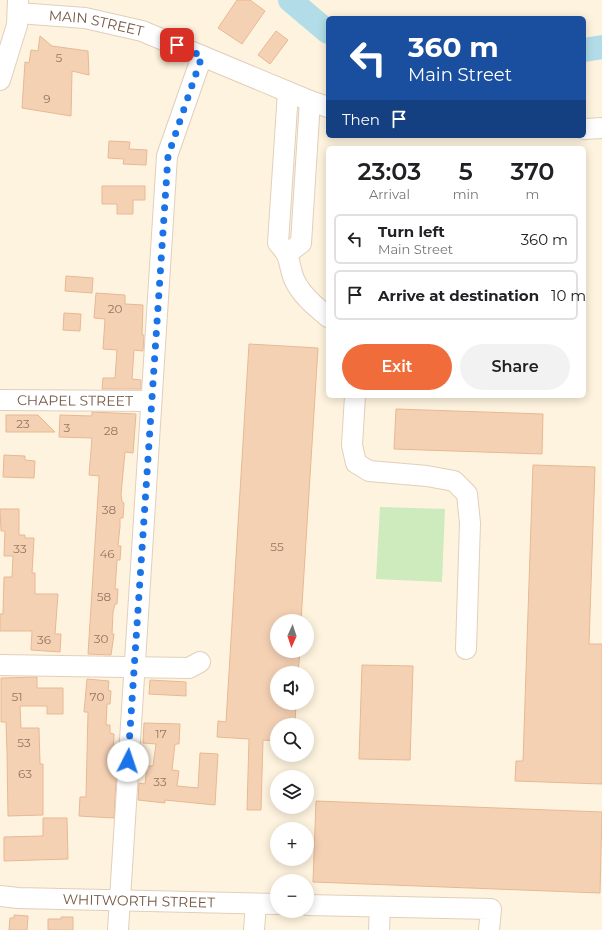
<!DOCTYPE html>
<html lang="en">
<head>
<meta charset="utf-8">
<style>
  body { margin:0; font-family:Montserrat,sans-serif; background:#f2f2f2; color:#202124; height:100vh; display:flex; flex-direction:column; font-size:15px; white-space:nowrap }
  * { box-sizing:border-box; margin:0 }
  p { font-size:13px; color:#757577 }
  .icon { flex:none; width:22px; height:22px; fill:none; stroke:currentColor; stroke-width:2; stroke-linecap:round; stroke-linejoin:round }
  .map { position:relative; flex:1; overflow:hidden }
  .panel { position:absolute; left:326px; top:146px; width:260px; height:252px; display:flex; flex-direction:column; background:#fff; border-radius:6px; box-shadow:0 2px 10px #0003 }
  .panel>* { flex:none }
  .hud { position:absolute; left:326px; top:16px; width:260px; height:122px; border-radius:6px; box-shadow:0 2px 10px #0003; background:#1a4fa0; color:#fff; overflow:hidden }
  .needle { width:26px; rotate:183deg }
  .tools { position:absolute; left:270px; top:614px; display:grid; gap:8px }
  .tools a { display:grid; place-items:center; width:44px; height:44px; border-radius:50%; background:#fff; box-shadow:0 2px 10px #0003; font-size:20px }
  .pin { position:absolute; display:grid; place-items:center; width:34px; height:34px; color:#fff; margin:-17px; border-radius:8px; box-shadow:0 2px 6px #0006 }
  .me { position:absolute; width:44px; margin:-22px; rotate:4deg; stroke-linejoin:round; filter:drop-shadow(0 0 3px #0008) }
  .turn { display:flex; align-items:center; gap:14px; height:84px; padding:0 16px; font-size:18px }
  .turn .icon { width:52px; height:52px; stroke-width:2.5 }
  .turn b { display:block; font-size:28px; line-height:34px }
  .then { display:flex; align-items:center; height:38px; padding:0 16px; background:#0003; gap:8px; font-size:15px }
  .eta { display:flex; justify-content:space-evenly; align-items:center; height:68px; text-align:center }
  .eta b { font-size:24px; font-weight:600; line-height:28px }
  .action { display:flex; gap:8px; margin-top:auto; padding:8px 16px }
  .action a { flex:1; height:46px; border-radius:24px; background:#f06c3b; color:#fff; font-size:16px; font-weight:600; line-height:46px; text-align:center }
  .action a+a { background:#f2f2f2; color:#202124 }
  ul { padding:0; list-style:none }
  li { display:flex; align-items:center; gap:12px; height:50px; margin:0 8px 6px; padding:0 8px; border:2px solid #e0e0e0; border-radius:6px }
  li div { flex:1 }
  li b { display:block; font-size:15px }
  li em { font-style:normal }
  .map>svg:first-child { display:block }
  .green { fill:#cdebbc }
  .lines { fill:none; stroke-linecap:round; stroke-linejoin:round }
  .river { stroke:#b2dde8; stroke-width:24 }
  .building { fill:#f5d1b4; stroke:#e8b894 }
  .minor-casing { stroke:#e2cfba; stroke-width:22 }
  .minor { stroke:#fff; stroke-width:20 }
  .route { stroke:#1a73e8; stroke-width:7; stroke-dasharray:0 12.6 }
  .labels { text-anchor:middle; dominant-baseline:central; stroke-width:3; stroke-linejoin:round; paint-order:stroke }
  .number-label { font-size:12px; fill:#957661 }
  .street-label { font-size:14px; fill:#755845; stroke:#fff6e6 }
</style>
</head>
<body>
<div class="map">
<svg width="602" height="930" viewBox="0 0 602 930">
  <rect width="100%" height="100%" fill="#fef3de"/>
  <!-- green -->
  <path class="green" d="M380 507 445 509 442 582 376 579Z"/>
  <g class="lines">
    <!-- river -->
    <g class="river">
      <path d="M290 0 328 32"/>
      <path d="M584 50 602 47"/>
    </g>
  </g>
  <!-- building -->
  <g class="building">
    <path d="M237 0H250L265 11 242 44 218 28Z"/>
    <path d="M276 31 288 40 270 64 258 55Z"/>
    <path d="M40 36 52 46 88 51 89 75 72 71 71 116 22 108 25 62 29 63 31 50 38 51Z"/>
    <path d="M109 141 130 142 129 149 147 150 146 165 123 164 124 159 108 158Z"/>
    <path d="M102 186H145V200H133V214H117V204H102Z"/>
    <path d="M66 276 93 278 92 293 65 291Z"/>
    <path d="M96 293 125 295V304L143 305 142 335H144L143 351 134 350 132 379 141 380V389H102L103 378H115L117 350 103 349 105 319 94 318Z"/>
    <path d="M64 313 81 314 80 331 63 330Z"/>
    <path d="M249 344 318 348 301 621H277V651H300L298 673H277V703H296L295 725H277V741L263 740 261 810H247L249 739 217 737 218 721 226 722Z"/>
    <path d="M396 409 543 414 542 454 394 449Z"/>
    <path d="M92 412 136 414 133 453 125 452 121 494 122 502 124 503 123 518H120V526L118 546H121L120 560H117L115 589H118L117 604H115L113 612 112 634H114L111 655 88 654 99 480V476L89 475 92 438 59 437 60 415 92 416Z"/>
    <path d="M6 415H38L55 432H6Z"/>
    <path d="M4 455 25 456V460L35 461 34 478 3 477Z"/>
    <path d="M533 465 595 467 589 644H602V784L515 781 516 761H523Z"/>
    <path d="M0 509H19V535H25V538H34L32 573H35V594H58L55 634H61L60 652 31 650 32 631H0V614H3L4 577H12L13 556H4L5 531H1Z"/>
    <path d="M362 665 413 666 410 760 359 759Z"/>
    <path d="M37 677V688H63V714H47V706H20L21 728H39L40 764H43V815L8 816 7 752 6 722H1V678Z"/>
    <path d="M87 679 109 681 108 690 111 691 110 704H107L106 725H110V733L114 734 113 763H117L114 818 79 816 80 797H86L88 712H84Z"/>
    <path d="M150 680 186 682V696L149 694Z"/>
    <path d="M144 723 180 724 179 744H175L172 770 179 771 177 786 198 788 200 753 218 754 215 805 165 800V803L138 800 139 783 145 784 147 766H153L156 744 143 743Z"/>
    <path d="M316 801 602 812 600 893 313 882Z"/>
    <path d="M43 818H67L68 859 4 861V837L43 836Z"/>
    <path d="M14 915 28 916 27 930H9L10 918H14Z"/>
    <path d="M61 917H73V930H48V919H61Z"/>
  </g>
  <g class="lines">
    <!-- minor casing -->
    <g class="minor-casing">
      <g id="minor">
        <path id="s1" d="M18 13 85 18 142 31 310 101 328 107"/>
        <path d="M0 80 17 25 18 0"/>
        <path d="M288 92 278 243C293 259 287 262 294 279 301 295 316 307 328 317"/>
        <path d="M584 129 602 128"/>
        <path d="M288 253 301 243 310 101"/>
        <path d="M355 396 352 445 356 463 369 471 427 476 454 481 467 494 470 523 466 649"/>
        <path id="s2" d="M0 400 151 401"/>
        <path d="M0 665 189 668 200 662"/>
        <path id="s3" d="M0 896 18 898 277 904"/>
        <path d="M307 905 491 909 489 930"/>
        <path d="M118 930 167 156 202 56"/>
        <path d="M254 930 256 904"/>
        <path d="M379 930 380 907"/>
      </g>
    </g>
    <!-- minor -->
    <use href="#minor" class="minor"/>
  </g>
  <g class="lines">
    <!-- route -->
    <path class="route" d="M128 761 168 156 202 56 177 45"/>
  </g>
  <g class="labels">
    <!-- number labels -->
    <g class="number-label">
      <text x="59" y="57">5</text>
      <text x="47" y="98">9</text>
      <text x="115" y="308">20</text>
      <text x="23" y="423">23</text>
      <text x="67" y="427">3</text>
      <text x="111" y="430">28</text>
      <text x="109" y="509">38</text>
      <text x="277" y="546">55</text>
      <text x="20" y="548">33</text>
      <text x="107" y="553">46</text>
      <text x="104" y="596">58</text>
      <text x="101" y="638">30</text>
      <text x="44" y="639">36</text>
      <text x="17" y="696">51</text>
      <text x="97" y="696">70</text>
      <text x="161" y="733">17</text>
      <text x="24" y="742">53</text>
      <text x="25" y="773">63</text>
      <text x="160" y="781">33</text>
    </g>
    <!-- street labels -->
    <g class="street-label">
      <text stroke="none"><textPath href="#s1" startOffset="79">MAIN STREET</textPath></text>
      <text stroke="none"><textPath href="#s2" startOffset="75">CHAPEL STREET</textPath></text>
      <text stroke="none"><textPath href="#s3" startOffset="139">WHITWORTH STREET</textPath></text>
    </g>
  </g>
</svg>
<div class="tools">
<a><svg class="needle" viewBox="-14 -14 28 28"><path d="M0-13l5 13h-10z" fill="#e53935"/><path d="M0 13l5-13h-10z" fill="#757577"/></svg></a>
<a><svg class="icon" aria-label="sound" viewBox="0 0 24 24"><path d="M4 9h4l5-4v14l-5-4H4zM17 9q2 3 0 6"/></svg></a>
<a><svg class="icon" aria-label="search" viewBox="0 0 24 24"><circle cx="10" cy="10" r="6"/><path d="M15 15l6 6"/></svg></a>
<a><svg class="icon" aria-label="layers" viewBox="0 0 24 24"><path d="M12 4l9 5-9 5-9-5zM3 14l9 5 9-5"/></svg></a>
<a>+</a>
<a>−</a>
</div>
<div class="pin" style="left:177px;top:45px;background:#d93025"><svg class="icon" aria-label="arrive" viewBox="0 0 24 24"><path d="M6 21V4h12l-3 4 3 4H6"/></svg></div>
<svg class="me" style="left:128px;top:761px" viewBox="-20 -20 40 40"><circle r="19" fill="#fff"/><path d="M0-13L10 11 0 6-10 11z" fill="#1a73e8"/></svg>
<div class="hud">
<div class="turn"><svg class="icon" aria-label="left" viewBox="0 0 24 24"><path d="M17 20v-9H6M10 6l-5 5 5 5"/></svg><div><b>360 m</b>Main Street</div></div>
<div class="then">Then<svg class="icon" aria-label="arrive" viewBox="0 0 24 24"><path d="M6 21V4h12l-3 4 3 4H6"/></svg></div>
</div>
<section class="panel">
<div class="eta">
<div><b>23:03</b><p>Arrival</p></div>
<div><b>5</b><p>min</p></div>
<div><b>370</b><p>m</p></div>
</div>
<ul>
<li><svg class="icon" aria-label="left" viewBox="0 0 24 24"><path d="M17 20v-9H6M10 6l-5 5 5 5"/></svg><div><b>Turn left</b><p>Main Street</p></div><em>360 m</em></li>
<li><svg class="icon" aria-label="arrive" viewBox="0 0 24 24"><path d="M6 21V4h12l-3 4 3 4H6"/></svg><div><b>Arrive at destination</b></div><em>10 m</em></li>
</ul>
<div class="action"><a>Exit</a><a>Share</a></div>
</section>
</div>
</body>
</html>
